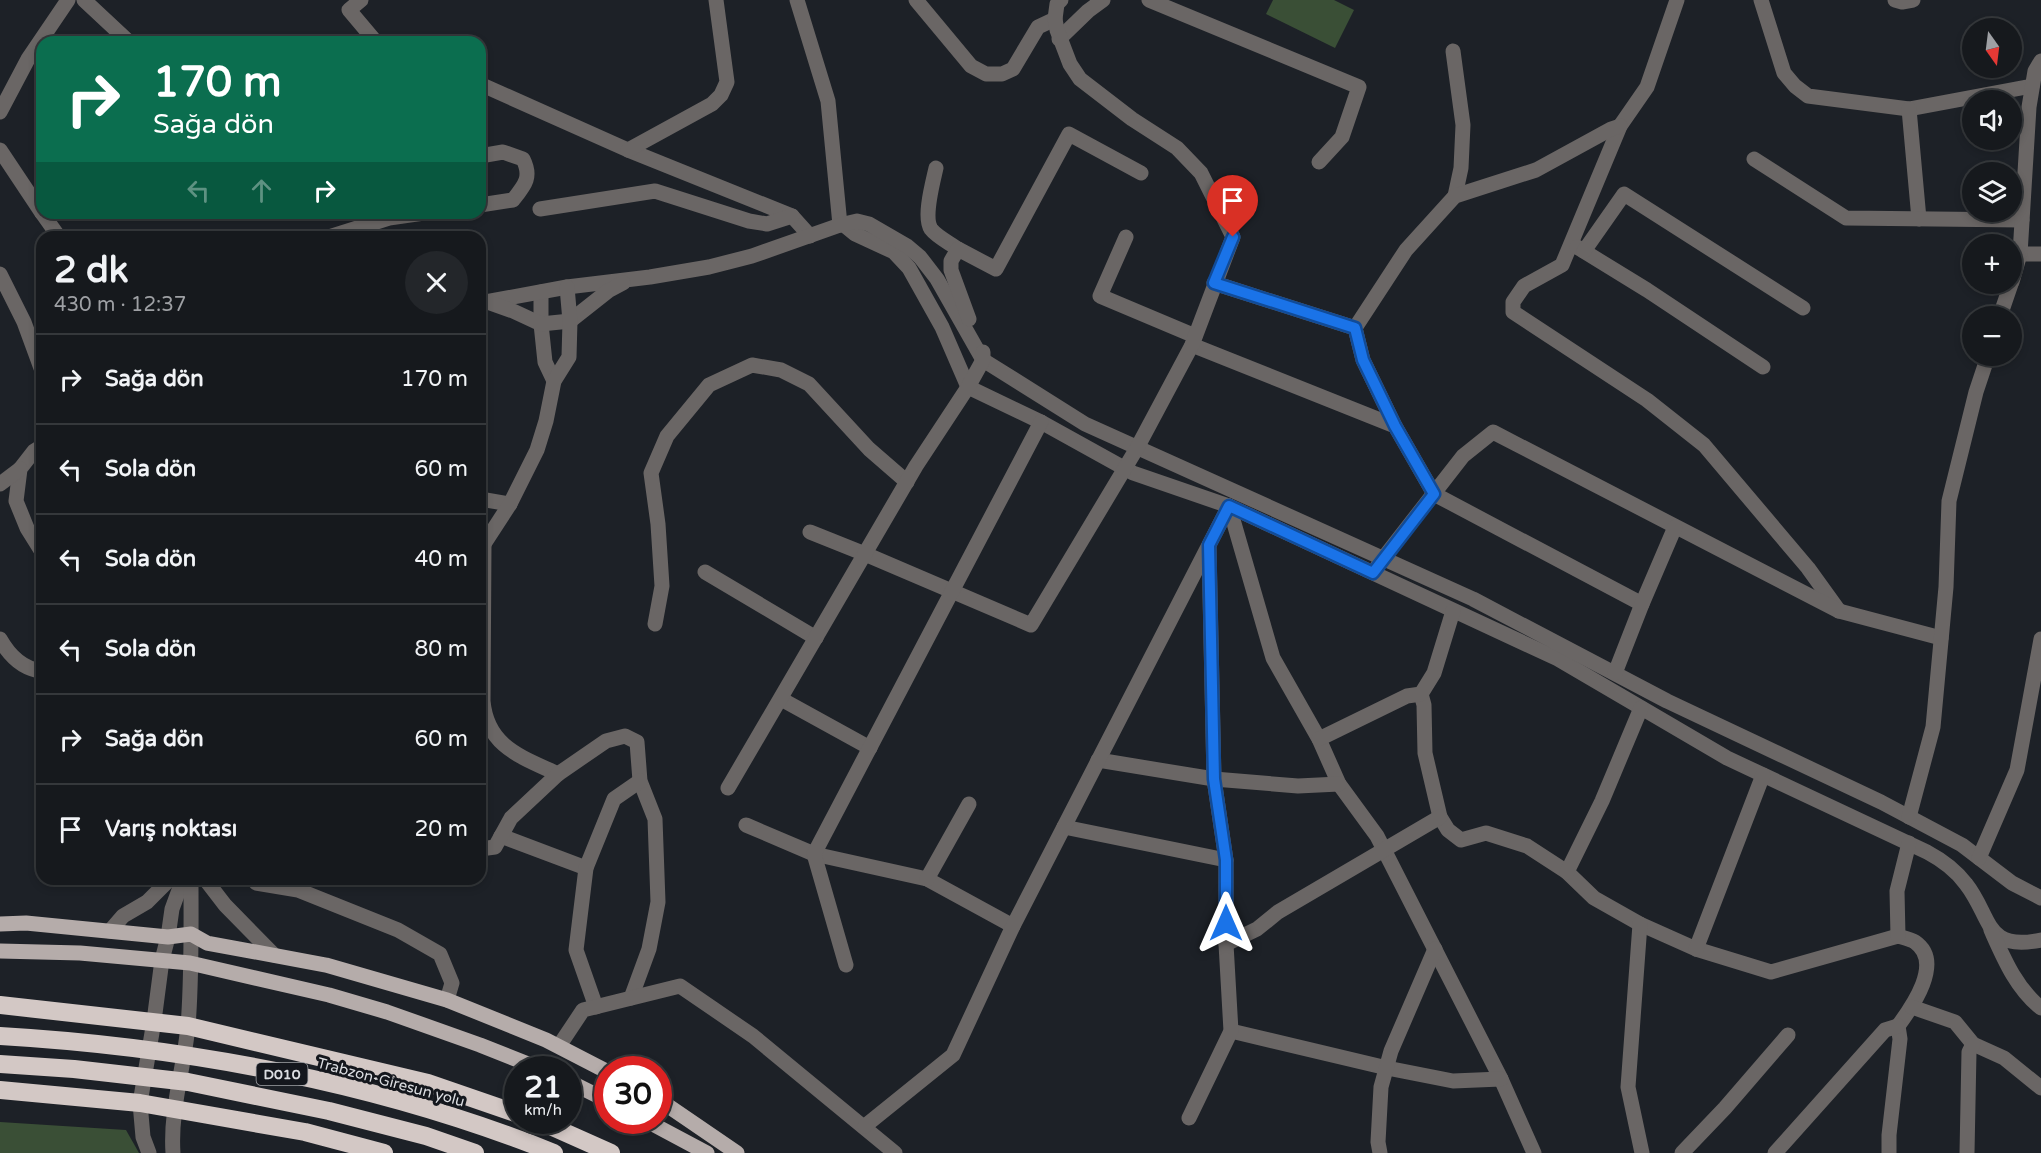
<!DOCTYPE html>
<html lang="tr">
<head>
<meta charset="utf-8">
<style>
  body { margin:0; font-family:"Varela Round",sans-serif; background:#23262a; color:#f1f3f6; height:100vh; display:flex; flex-direction:column; font-size:22px; white-space:nowrap }
  * { box-sizing:border-box; margin:0 }
  p { font-size:20px; color:#9ea0a4 }
  .icon { flex:none; width:33px; height:33px; fill:none; stroke:currentColor; stroke-width:2; stroke-linecap:round; stroke-linejoin:round }
  .map { position:relative; flex:1; overflow:hidden }
  .drawer { position:absolute; left:36px; top:231px; width:450px; height:654px; display:flex; flex-direction:column; background:#16191d; border-radius:18px; box-shadow:0 3px 9px #0003,0 0 0 2px #35383b }
  .drawer>* { flex:none }
  .banner { position:absolute; left:36px; top:36px; width:450px; height:183px; border-radius:18px; box-shadow:0 3px 9px #0003,0 0 0 2px #35383b; background:#0b6e4f; color:#fff; overflow:hidden }
  .needle { width:39px; rotate:166deg }
  .buttons { position:absolute; left:1962px; top:18px; display:grid; gap:12px }
  .buttons a { display:grid; place-items:center; width:60px; height:60px; border-radius:50%; background:#16191d; box-shadow:0 3px 9px #0003,0 0 0 2px #35383b; font-size:30px }
  .speed { position:absolute; left:504px; top:1056px; display:flex; gap:12px; font-size:30px; font-weight:700; text-align:center }
  .speed>* { display:grid; place-content:center; width:78px; height:78px; border-radius:50%; background:#16191d; box-shadow:0 3px 9px #0003,0 0 0 2px #35383b; line-height:1 }
  .speed small { font-size:15px; font-weight:400 }
  .speed .limit { border:9px solid #d22; background:#fff; color:#111 }
  .pin { position:absolute; display:grid; place-items:center; width:51px; height:51px; color:#fff; margin:-62px -26px; border-radius:50% 50% 50% 0; rotate:-45deg; box-shadow:0 0 6px #0007 }
  .pin .icon { rotate:45deg }
  .me { position:absolute; width:66px; margin:-33px; rotate:0deg; stroke-linejoin:round; filter:drop-shadow(0 0 4px #0008) }
  .turn { display:flex; align-items:center; gap:21px; height:126px; padding:0 18px; font-size:27px }
  .turn .icon { width:78px; height:78px; stroke-width:2.5 }
  .turn b { display:block; font-size:42px; line-height:51px }
  .lanes { display:flex; align-items:center; height:57px; padding:0 18px; background:#0003; justify-content:center; gap:30px; direction:ltr }
  .lanes .off { opacity:.35 }
  .round { display:grid; place-items:center; flex:none; width:63px; height:63px; border-radius:32px; background:#23262a }
  .overview { display:flex; align-items:center; justify-content:space-between; height:102px; padding:0 18px }
  h1 { font-size:36px; font-weight:700; line-height:45px }
  ul { padding:0; list-style:none }
  li { display:flex; align-items:center; gap:18px; height:90px; padding:0 18px; border-top:2px solid #35383b }
  li div { flex:1 }
  li b { display:block; font-size:22px }
  li em { font-style:normal }
  .map>svg:first-child { display:block }
  .green { fill:#3a4f36 }
  .lines { fill:none; stroke-linecap:round; stroke-linejoin:round }
  .minor { stroke:#6a6665; stroke-width:15 }
  .major { stroke:#b5acaa; stroke-width:15 }
  .highway { stroke:#d3c8c5; stroke-width:18 }
  .highway-bridge { stroke:#d3c8c5; stroke-width:18 }
  .route-casing { stroke:#114b97; stroke-width:15 }
  .route { stroke:#1a73e8; stroke-width:10 }
  .labels { text-anchor:middle; dominant-baseline:central; stroke-width:6; stroke-linejoin:round; paint-order:stroke }
  .shield { fill:#14171d; stroke:#a0a2a7; stroke-width:1.5 }
  .shield-label { font-size:14px; font-weight:bold; fill:#dcdee2 }
  .street-label { font-size:15px; fill:#dcdee2; stroke:#14171d }
</style>
</head>
<body>
<div class="map">
<svg width="2041" height="1153" viewBox="0 0 2041 1153">
  <rect width="100%" height="100%" fill="#1d2127"/>
  <!-- green -->
  <g class="green">
    <path d="M1273 0H1334L1354 10 1335 48 1266 14Z"/>
    <path d="M0 1122 126 1130 139 1153H0Z"/>
  </g>
  <g class="lines">
    <!-- minor -->
    <g class="minor">
      <path d="M84 0 129 42"/>
      <path d="M361 0 349 10 376 42"/>
      <path d="M797 0 828 101 840 225"/>
      <path d="M916 0 971 66 986 74H1002L1013 69 1038 27 1055 19"/>
      <path d="M1149 0 1359 87 1342 137 1319 162"/>
      <path d="M1677 0 1647 87 1620 126 1562 265 1524 286 1513 302V312L1647 400 1704 445 1808 568 1839 611"/>
      <path d="M1761 0 1784 73 1795 86 1808 96 1909 109 2032 86"/>
      <path d="M1895 0 1902 2 1913 0"/>
      <path d="M1059 39 1088 11 1103 0"/>
      <path d="M1453 51 1463 125 1461 168 1455 196"/>
      <path d="M480 84 628 150 792 216 810 236"/>
      <path d="M1909 109 1919 219"/>
      <path d="M0 112 28 59 68 0"/>
      <path d="M0 150 42 213"/>
      <path d="M628 150 712 104 721 95 727 82 716 0"/>
      <path d="M480 156 503 152 523 159C532 177 525 185 513 200L480 205"/>
      <path d="M1754 159 1846 218 2022 220"/>
      <path d="M936 168C933 182 923 217 931 229 937 237 950 243 958 249"/>
      <path d="M540 209 655 191 749 221 767 224 792 216"/>
      <path d="M42 213 59 237"/>
      <path d="M844 225 855 234 894 252 909 268 942 327 968 387 1041 422 1133 473 1229 506 1558 659 1727 758 1927 852C1942 860 1955 869 1966 884 1992 917 1984 952 2041 940"/>
      <path d="M329 237 389 218 424 213"/>
      <path d="M1126 237 1100 296 1195 336"/>
      <path d="M1577 247 1647 290 1763 367"/>
      <path d="M1584 251 1624 194 1803 308"/>
      <path d="M2020 254H2041"/>
      <path d="M0 274 24 322 42 371"/>
      <path d="M2012 282 2020 254 2029 107 2035 71 2041 61"/>
      <path d="M1214 283 1355 328"/>
      <path d="M541 292V324L545 362 554 381"/>
      <path d="M480 303 567 287 650 277 709 267 752 256 840 225 857 221 869 224 907 246 920 257 937 279 983 360 1085 424 1473 599 1667 701 1881 802 1962 845 2012 883 2041 898"/>
      <path d="M490 303 513 311 541 324 570 321 608 291 623 283"/>
      <path d="M2000 316 2011 284"/>
      <path d="M969 319 951 270V261L958 249 996 269 1069 134 1141 173"/>
      <path d="M1192 345 1395 426 1434 494 1642 604"/>
      <path d="M1395 426 1363 360 1355 328 1406 250 1455 196 1536 170 1611 129 1620 126"/>
      <path d="M42 446 34 451 20 469 16 501 27 528 42 552"/>
      <path d="M0 484 20 469"/>
      <path d="M480 499 510 504"/>
      <path d="M1229 506 1273 658 1319 739 1339 784 1377 836 1501 1079 1534 1153"/>
      <path d="M810 532 865 554 1031 625 1137 448 1192 345 1233 237 1201 173 1177 148 1132 119 1080 79 1070 64 1057 30 1055 19 1057 4 1061 0"/>
      <path d="M484 544 483 701C487 747 522 757 558 774"/>
      <path d="M480 547 484 544 510 504 537 450 546 421 554 381 569 357 570 321 567 287"/>
      <path d="M1378 565 1463 456 1493 432 1839 611 1941 638"/>
      <path d="M705 572 816 638"/>
      <path d="M655 624 662 586 658 524 651 473 667 436 709 385 752 365 781 370 809 384 869 449 907 482"/>
      <path d="M0 639C9 655 22 669 42 671"/>
      <path d="M1615 673 1642 604 1675 527"/>
      <path d="M1421 694 1424 705 1425 753 1440 817 1448 830 1461 840 1486 833 1527 846 1567 872 1594 898 1640 924 1696 949 1771 972 1898 936C1904 938 1910 939 1915 942 1944 962 1912 1007 1898 1026L1900 1039 1889 1135V1153"/>
      <path d="M781 699 870 748"/>
      <path d="M1319 739 1407 696 1421 694 1434 673 1453 611"/>
      <path d="M1098 760 1214 779 1298 786 1339 784"/>
      <path d="M728 788 916 466 968 387 983 360V352"/>
      <path d="M1909 817 1933 727 1946 587 1949 501 1976 392 1988 356"/>
      <path d="M746 825 814 854 927 879 1013 926"/>
      <path d="M1064 827 1226 860 1214 779 1209 548"/>
      <path d="M501 836 586 868"/>
      <path d="M480 849 495 847 511 818 558 774 606 741 625 736 637 742 640 781 655 819 658 902 649 949 631 998"/>
      <path d="M1979 858 2017 770 2041 639"/>
      <path d="M1567 872 1602 801 1641 708"/>
      <path d="M205 879 225 905 274 955"/>
      <path d="M927 879 969 804"/>
      <path d="M256 883 298 890 398 930 440 954 452 983 447 1000"/>
      <path d="M1640 924 1628 1087 1642 1153"/>
      <path d="M1991 930C2004 959 2016 988 2041 1008"/>
      <path d="M110 931 123 916 147 902 170 879"/>
      <path d="M1898 936 1897 891 1909 843"/>
      <path d="M1226 944 1257 929 1278 912 1440 817"/>
      <path d="M1696 949 1763 775"/>
      <path d="M846 965 814 854 1041 422"/>
      <path d="M596 1007 576 950 586 868 614 799 640 781"/>
      <path d="M1912 1007 1955 1022 1973 1044 2004 1058 2041 1088"/>
      <path d="M1231 1031 1387 1068 1453 1081 1501 1079"/>
      <path d="M559 1046 583 1010 680 986 753 1036 895 1153"/>
      <path d="M1189 1118 1231 1031 1226 944V860"/>
      <path d="M865 1126 953 1055 1013 926 1229 506"/>
      <path d="M149 1153 143 1137 140 1103 154 1021 162 960 168 937 172 909 183 879"/>
      <path d="M173 1153C170 1110 184 1068 188 1026 192 977 191 928 191 879"/>
      <path d="M1380 1153 1378 1142 1381 1087 1391 1051 1435 949"/>
      <path d="M1682 1153 1725 1108 1788 1035"/>
      <path d="M1775 1153 1885 1030 1898 1026"/>
      <path d="M1967 1153 1969 1052 1973 1044"/>
    </g>
    <!-- major -->
    <g class="major">
      <path d="M0 924 26 923 168 937 191 934 207 943 326 965 447 1000 546 1040 608 1072"/>
      <path d="M0 951 80 953 190 963 329 995 387 1012 480 1045 543 1070"/>
      <path d="M568 1081 608 1101"/>
      <path d="M658 1099 737 1153"/>
      <path d="M645 1120 707 1153"/>
    </g>
    <!-- highway -->
    <g class="highway">
      <path d="M0 1005 188 1026 428 1083 518 1114"/>
      <path d="M0 1090 140 1103 305 1132 384 1153"/>
      <path d="M537 1120 611 1153"/>
    </g>
    <!-- highway-bridge -->
    <g class="highway-bridge">
      <path d="M0 1036C187 1047 380 1083 554 1153"/>
      <path d="M0 1064 74 1069 188 1082 329 1111 426 1136 475 1153"/>
    </g>
  </g>
  <g class="lines">
    <!-- route casing -->
    <g class="route-casing">
      <path id="route" d="M1226 923V860L1214 779 1209 545 1229 506 1373 573 1434 494 1395 426 1363 360 1355 328 1214 283 1233 237"/>
    </g>
    <!-- route -->
    <use href="#route" class="route"/>
  </g>
  <g class="labels">
    <!-- shield labels -->
    <rect class="shield" x="256.5" y="1063" width="51" height="22" rx="4.5"/>
    <g class="shield-label">
      <text x="282" y="1074">D010</text>
    </g>
    <!-- street labels -->
    <g class="street-label">
      <text transform="translate(391 1082) rotate(15)">Trabzon-Giresun yolu</text>
    </g>
  </g>
</svg>
<div class="buttons">
<a><svg class="needle" viewBox="-14 -14 28 28"><path d="M0-13l5 13h-10z" fill="#e53935"/><path d="M0 13l5-13h-10z" fill="#9ea0a4"/></svg></a>
<a><svg class="icon" aria-label="sound" viewBox="0 0 24 24"><path d="M4 9h4l5-4v14l-5-4H4zM17 9q2 3 0 6"/></svg></a>
<a><svg class="icon" aria-label="layers" viewBox="0 0 24 24"><path d="M12 4l9 5-9 5-9-5zM3 14l9 5 9-5"/></svg></a>
<a>+</a>
<a>−</a>
</div>
<div class="speed"><div>21<small>km/h</small></div><div class="limit">30</div></div>
<div class="pin" style="left:1233px;top:237px;background:#d93025"><svg class="icon" aria-label="arrive" viewBox="0 0 24 24"><path d="M6 21V4h12l-3 4 3 4H6"/></svg></div>
<svg class="me" style="left:1226px;top:923px" viewBox="-20 -20 40 40"><path d="M0-17L14 15 0 8-14 15z" fill="#1a73e8" stroke="#fff" stroke-width="4"/></svg>
<div class="banner">
<div class="turn"><svg class="icon" aria-label="right" viewBox="0 0 24 24"><path d="M7 20v-9h11M14 6l5 5-5 5"/></svg><div><b>170 m</b>Sağa dön</div></div>
<div class="lanes"><svg class="icon off" aria-label="left" viewBox="0 0 24 24"><path d="M17 20v-9H6M10 6l-5 5 5 5"/></svg><svg class="icon off" aria-label="ahead" viewBox="0 0 24 24"><path d="M12 20V5M6 11l6-6 6 6"/></svg><svg class="icon" aria-label="right" viewBox="0 0 24 24"><path d="M7 20v-9h11M14 6l5 5-5 5"/></svg></div>
</div>
<section class="drawer">
<div class="overview"><div><h1>2 dk</h1><p>430 m · 12:37</p></div><a class="round"><svg class="icon" aria-label="close" viewBox="0 0 24 24"><path d="M6 6l12 12M18 6L6 18"/></svg></a></div>
<ul>
<li><svg class="icon" aria-label="right" viewBox="0 0 24 24"><path d="M7 20v-9h11M14 6l5 5-5 5"/></svg><div><b>Sağa dön</b></div><em>170 m</em></li>
<li><svg class="icon" aria-label="left" viewBox="0 0 24 24"><path d="M17 20v-9H6M10 6l-5 5 5 5"/></svg><div><b>Sola dön</b></div><em>60 m</em></li>
<li><svg class="icon" aria-label="left" viewBox="0 0 24 24"><path d="M17 20v-9H6M10 6l-5 5 5 5"/></svg><div><b>Sola dön</b></div><em>40 m</em></li>
<li><svg class="icon" aria-label="left" viewBox="0 0 24 24"><path d="M17 20v-9H6M10 6l-5 5 5 5"/></svg><div><b>Sola dön</b></div><em>80 m</em></li>
<li><svg class="icon" aria-label="right" viewBox="0 0 24 24"><path d="M7 20v-9h11M14 6l5 5-5 5"/></svg><div><b>Sağa dön</b></div><em>60 m</em></li>
<li><svg class="icon" aria-label="arrive" viewBox="0 0 24 24"><path d="M6 21V4h12l-3 4 3 4H6"/></svg><div><b>Varış noktası</b></div><em>20 m</em></li>
</ul>
</section>
</div>
</body>
</html>
